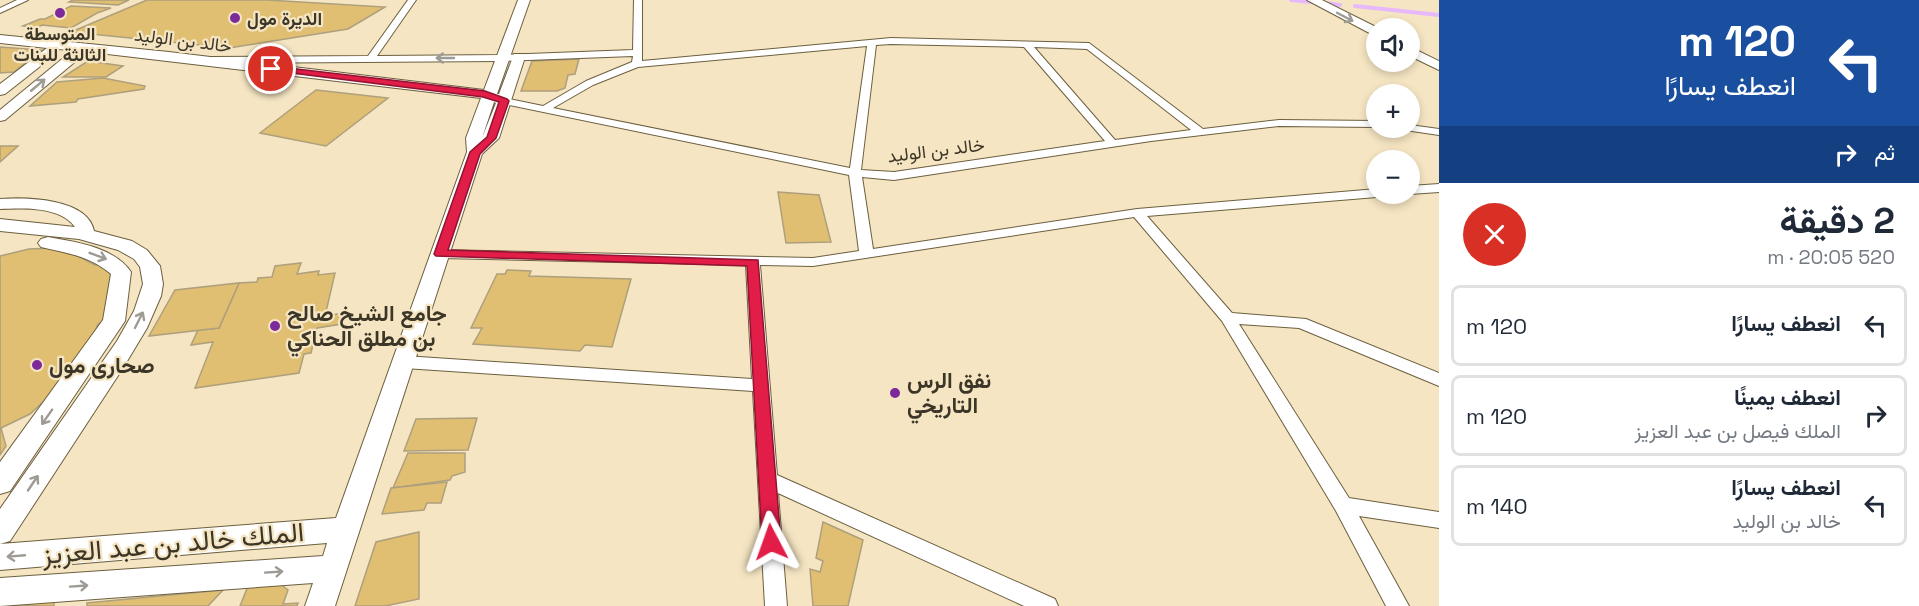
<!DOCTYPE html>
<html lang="ar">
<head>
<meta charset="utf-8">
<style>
  body { margin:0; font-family:"Space Grotesk",Vazirmatn,sans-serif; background:#f2f2f3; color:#1f2937; direction:rtl; height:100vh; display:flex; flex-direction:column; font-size:22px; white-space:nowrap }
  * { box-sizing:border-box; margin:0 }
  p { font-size:20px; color:#747a83 }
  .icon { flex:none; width:33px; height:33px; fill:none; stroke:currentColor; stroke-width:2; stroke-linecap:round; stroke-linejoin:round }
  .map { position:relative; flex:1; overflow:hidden; direction:ltr }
  .drawer { display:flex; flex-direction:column; background:#fff; width:480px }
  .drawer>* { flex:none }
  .guide { background:#1a4fa0; color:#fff; overflow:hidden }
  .fabs { position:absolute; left:1366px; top:18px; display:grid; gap:12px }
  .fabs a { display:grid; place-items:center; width:54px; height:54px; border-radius:50%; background:#fff; box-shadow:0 3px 9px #0003; font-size:30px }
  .pin { position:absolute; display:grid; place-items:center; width:51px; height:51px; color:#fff; margin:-26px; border:3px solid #fff; border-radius:50%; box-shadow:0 2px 6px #0007 }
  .me { position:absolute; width:66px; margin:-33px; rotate:356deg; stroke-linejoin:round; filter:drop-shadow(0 0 4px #0008) }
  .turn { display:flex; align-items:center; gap:21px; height:126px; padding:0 24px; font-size:27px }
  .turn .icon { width:78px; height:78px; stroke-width:2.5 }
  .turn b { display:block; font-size:42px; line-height:51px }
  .then { display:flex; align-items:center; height:57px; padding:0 24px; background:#0003; gap:12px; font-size:22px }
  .round { display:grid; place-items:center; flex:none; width:63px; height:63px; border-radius:32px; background:#f2f2f3 }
  .head { display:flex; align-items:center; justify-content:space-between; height:102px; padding:0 24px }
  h1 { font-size:36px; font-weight:700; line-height:45px }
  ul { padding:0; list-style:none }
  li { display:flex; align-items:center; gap:18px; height:81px; margin:0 12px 9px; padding:0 12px; border:3px solid #e0e1e3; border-radius:9px }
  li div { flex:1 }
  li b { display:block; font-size:22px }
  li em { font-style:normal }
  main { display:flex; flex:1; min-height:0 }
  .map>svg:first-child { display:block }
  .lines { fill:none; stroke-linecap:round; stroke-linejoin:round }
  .stream { stroke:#e7b8fb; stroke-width:4 }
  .building { fill:#e0bf72; stroke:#ae9f7d; stroke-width:1.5 }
  .street-casing { stroke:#6c5f3f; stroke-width:2 }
  .secondary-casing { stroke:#6c5f3f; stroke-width:2 }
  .street { fill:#fff; fill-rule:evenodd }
  .secondary { fill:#fff; fill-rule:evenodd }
  .oneway { stroke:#9e9a94 }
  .route { fill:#e11d48; stroke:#92132f; stroke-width:1.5 }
  .poi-dot { fill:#7c2a9a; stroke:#f5e5c2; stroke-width:2 }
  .labels { text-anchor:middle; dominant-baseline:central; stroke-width:4.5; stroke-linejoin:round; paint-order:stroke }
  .far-poi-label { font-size:18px; font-weight:bold; fill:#3c3628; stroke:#f5e5c2; text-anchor:start }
  .far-street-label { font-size:18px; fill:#3c3628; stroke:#f5e5c2 }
  .poi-label { font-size:22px; font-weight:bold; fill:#3c3628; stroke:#f5e5c2; text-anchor:start }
  .near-street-label { font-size:27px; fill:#3c3628; stroke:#f5e5c2 }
</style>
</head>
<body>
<main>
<section class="drawer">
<div class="guide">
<div class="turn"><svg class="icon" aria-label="left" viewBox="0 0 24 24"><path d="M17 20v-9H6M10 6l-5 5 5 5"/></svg><div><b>120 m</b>انعطف يسارًا</div></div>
<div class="then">ثم<svg class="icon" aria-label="right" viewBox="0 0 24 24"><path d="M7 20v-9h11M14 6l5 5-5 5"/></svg></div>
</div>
<div class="head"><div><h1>2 دقيقة</h1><p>520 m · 20:05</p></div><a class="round" style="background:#d93025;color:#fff"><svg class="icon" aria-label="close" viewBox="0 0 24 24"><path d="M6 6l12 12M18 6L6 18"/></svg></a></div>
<ul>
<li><svg class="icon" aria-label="left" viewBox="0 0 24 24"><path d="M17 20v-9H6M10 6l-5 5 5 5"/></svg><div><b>انعطف يسارًا</b></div><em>120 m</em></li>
<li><svg class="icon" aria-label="right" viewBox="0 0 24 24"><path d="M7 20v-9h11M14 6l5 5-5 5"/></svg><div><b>انعطف يمينًا</b><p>الملك فيصل بن عبد العزيز</p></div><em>120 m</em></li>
<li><svg class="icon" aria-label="left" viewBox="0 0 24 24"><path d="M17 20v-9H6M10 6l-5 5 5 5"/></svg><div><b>انعطف يسارًا</b><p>خالد بن الوليد</p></div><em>140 m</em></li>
</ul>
</section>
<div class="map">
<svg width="1439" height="606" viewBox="0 0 1439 606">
  <rect width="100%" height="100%" fill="#f5e5c2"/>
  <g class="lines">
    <!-- stream -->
    <g class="stream">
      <path d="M1291 0 1311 2"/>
      <path d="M1325 3 1340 5"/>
      <path d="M1355 6 1439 15"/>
    </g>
  </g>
  <!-- building -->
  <g class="building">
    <path d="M73 0H129L118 5 69 2Z"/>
    <path d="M147 0H267L385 7 348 29 229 48 71 32Z"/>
    <path d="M71 6 111 8 97 13 71 28 42 25 36 28 23 26 40 19H45Z"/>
    <path d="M0 47 42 50 14 72 0 73Z"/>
    <path d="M579 59 575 74 568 75 565 88 557 91H521L532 61Z"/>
    <path d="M88 61 123 66 106 77H63Z"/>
    <path d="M103 78 145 86 144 89 78 99 76 102 30 106 57 82Z"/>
    <path d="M316 90 388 98 326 146 260 133Z"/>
    <path d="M0 146H18L0 162Z"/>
    <path d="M778 192 819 195 831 242 786 243Z"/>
    <path d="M52 248 70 252 95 265 106 264 112 269 108 319 98 324 92 340 56 390 30 414 1 428 6 446 0 455V256L29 249Z"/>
    <path d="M301 263 297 274 319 271 318 275 335 273 325 316 344 313 342 324 317 328 311 353 304 354 299 373 195 388 213 342 191 345 198 330 219 328 239 283 257 282 258 278 272 277 275 266Z"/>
    <path d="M507 270 531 271 529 276 631 279 612 347 585 345 580 351 473 344 482 328H471L497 274H505Z"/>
    <path d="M239 283 219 328 149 336 175 290Z"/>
    <path d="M477 418 468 450 404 451 416 419Z"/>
    <path d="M408 453H465V472L452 476 450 480 393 488Z"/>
    <path d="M447 482 441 503H427L424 510 382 514 391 488Z"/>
    <path d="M823 522 863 540 848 606H813L810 569 820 572 823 561 816 558Z"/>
    <path d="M419 532V599L385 606H355L376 542Z"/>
    <path d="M279 583 288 590 283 604 298 603 297 606H240L248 586Z"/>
    <path d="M223 590 208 606H87V603Z"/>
    <path d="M54 596V606H0V602Z"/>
  </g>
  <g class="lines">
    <!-- street casing -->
    <g class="street-casing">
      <g id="street">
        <path d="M17 0H28L0 13V8Z"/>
        <path d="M408 0H416L377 56 503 55 633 50 634 0H642V61L891 38 1089 43 1203 129 1279 120 1377 121V127L1279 126 1151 141 894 180 862 177 873 249 1137 209 1377 189V194H1383L1377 197 1147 216 1232 313 1306 319 1439 373V386L1299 328 1239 324 1349 498 1439 512V528L1359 516 1409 606H1386L1336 511 1222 321 1134 217 813 266 760 265 777 475 1055 599 1058 606H1024L778 493 787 606H765L753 391 404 368 398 366 396 362 398 358 404 356 752 379 746 265 441 258 434 254 441 250 813 258 859 251 849 175 504 104 499 101 504 98 543 106 586 81 632 62 633 56 503 61 212 63 207 60 212 57 368 56ZM891 44 1024 47 1105 141 894 172 861 170 876 45ZM867 46 850 168 553 108 593 85 638 67ZM1034 47 1087 49 1191 130 1115 140Z"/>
        <path d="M1410 125 1439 129V135L1405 130 1404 128H1410Z"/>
        <path d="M1439 184V192L1410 194H1409L1410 186Z"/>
      </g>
    </g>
    <!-- secondary casing -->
    <g class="secondary-casing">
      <g id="secondary">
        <path d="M518 0H530L497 94H499L514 54H524L525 57 499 138 482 154 335 606H305L313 583 0 606V578L323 556 327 543 0 570V509L117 341 134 311 143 284 140 267 134 259 118 250 79 239 0 231V219L75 227C60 206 23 208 0 209V199C26 197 88 198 94 231L132 241 147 250 160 266 163 284 161 296 147 328 123 368 10 541 0 544 336 518 467 152 466 138 481 98 82 51V56L5 120 0 121V110L73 50 57 49V53L5 94 0 95V84L47 48 0 43V35L169 52 484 90ZM494 102 496 103 482 138Z"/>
        <path d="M1307 0H1322L1378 28 1377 37Z"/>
        <path d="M1410 47 1439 61V70L1410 56Z"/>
        <path d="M48 237C76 242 114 247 131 272L125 321 10 491 0 494V462L103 320 111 274C90 256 67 253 41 247L38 243 41 239Z"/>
      </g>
    </g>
    <!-- street -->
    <use href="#street" class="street"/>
    <!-- secondary -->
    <use href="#secondary" class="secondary"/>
  </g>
  <!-- one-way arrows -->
  <defs><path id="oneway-shaft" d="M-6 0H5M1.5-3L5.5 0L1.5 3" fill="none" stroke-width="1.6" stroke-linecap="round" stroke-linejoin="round" transform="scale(1.5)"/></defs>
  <g class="oneway">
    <use href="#oneway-shaft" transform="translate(1345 17) rotate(28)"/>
    <use href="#oneway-shaft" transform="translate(445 58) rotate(180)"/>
    <use href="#oneway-shaft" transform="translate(38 85) rotate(-40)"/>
    <use href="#oneway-shaft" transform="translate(98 256) rotate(21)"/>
    <use href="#oneway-shaft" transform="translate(139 320) rotate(-63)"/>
    <use href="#oneway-shaft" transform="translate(47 417) rotate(125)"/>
    <use href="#oneway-shaft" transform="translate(33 483) rotate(-56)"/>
    <use href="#oneway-shaft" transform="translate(16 556) rotate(175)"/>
    <use href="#oneway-shaft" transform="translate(274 572) rotate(-4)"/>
    <use href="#oneway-shaft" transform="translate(79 586) rotate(-4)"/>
  </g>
  <!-- route -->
  <path class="route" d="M271 66 485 91 507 99 509 101 496 138 480 154 448 250 758 260 781 542 778 548 771 550 765 548 762 542 747 266 436 256 434 254 470 152 487 137 499 102 483 97 268 70V67Z"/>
  <!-- markers -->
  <g class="poi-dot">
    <circle cx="60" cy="13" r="6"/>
    <circle cx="235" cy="18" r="6"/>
    <circle cx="275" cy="326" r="6"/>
    <circle cx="37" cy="365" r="6"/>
    <circle cx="895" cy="393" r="6"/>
  </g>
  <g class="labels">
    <!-- far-poi labels -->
    <g class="far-poi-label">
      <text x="247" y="18">الديرة مول</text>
      <text x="60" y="33" text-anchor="middle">المتوسطة<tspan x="60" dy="21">الثالثة للبنات</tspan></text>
    </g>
    <!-- far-street labels -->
    <g class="far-street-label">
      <text transform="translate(183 40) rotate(7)">خالد بن الوليد</text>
      <text transform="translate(936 150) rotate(-7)">خالد بن الوليد</text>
    </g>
    <!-- poi labels -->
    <g class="poi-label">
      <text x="287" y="313">جامع الشيخ صالح<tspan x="287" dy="25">بن مطلق الحناكي</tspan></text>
      <text x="49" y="365">صحارى مول</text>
      <text x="907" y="380">نفق الرس<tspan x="907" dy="25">التاريخي</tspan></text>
    </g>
    <!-- near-street labels -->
    <g class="near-street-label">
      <text transform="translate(173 543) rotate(-5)">الملك خالد بن عبد العزيز</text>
    </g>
  </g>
</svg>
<div class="fabs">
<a><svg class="icon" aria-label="sound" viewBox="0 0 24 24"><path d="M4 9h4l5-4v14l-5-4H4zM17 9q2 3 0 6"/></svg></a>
<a>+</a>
<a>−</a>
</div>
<div class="pin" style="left:271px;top:69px;background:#d93025"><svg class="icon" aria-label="arrive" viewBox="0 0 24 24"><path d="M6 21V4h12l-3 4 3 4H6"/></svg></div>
<svg class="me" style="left:771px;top:542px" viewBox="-20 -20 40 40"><path d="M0-17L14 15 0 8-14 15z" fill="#e11d48" stroke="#fff" stroke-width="4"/></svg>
</div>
</main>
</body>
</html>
